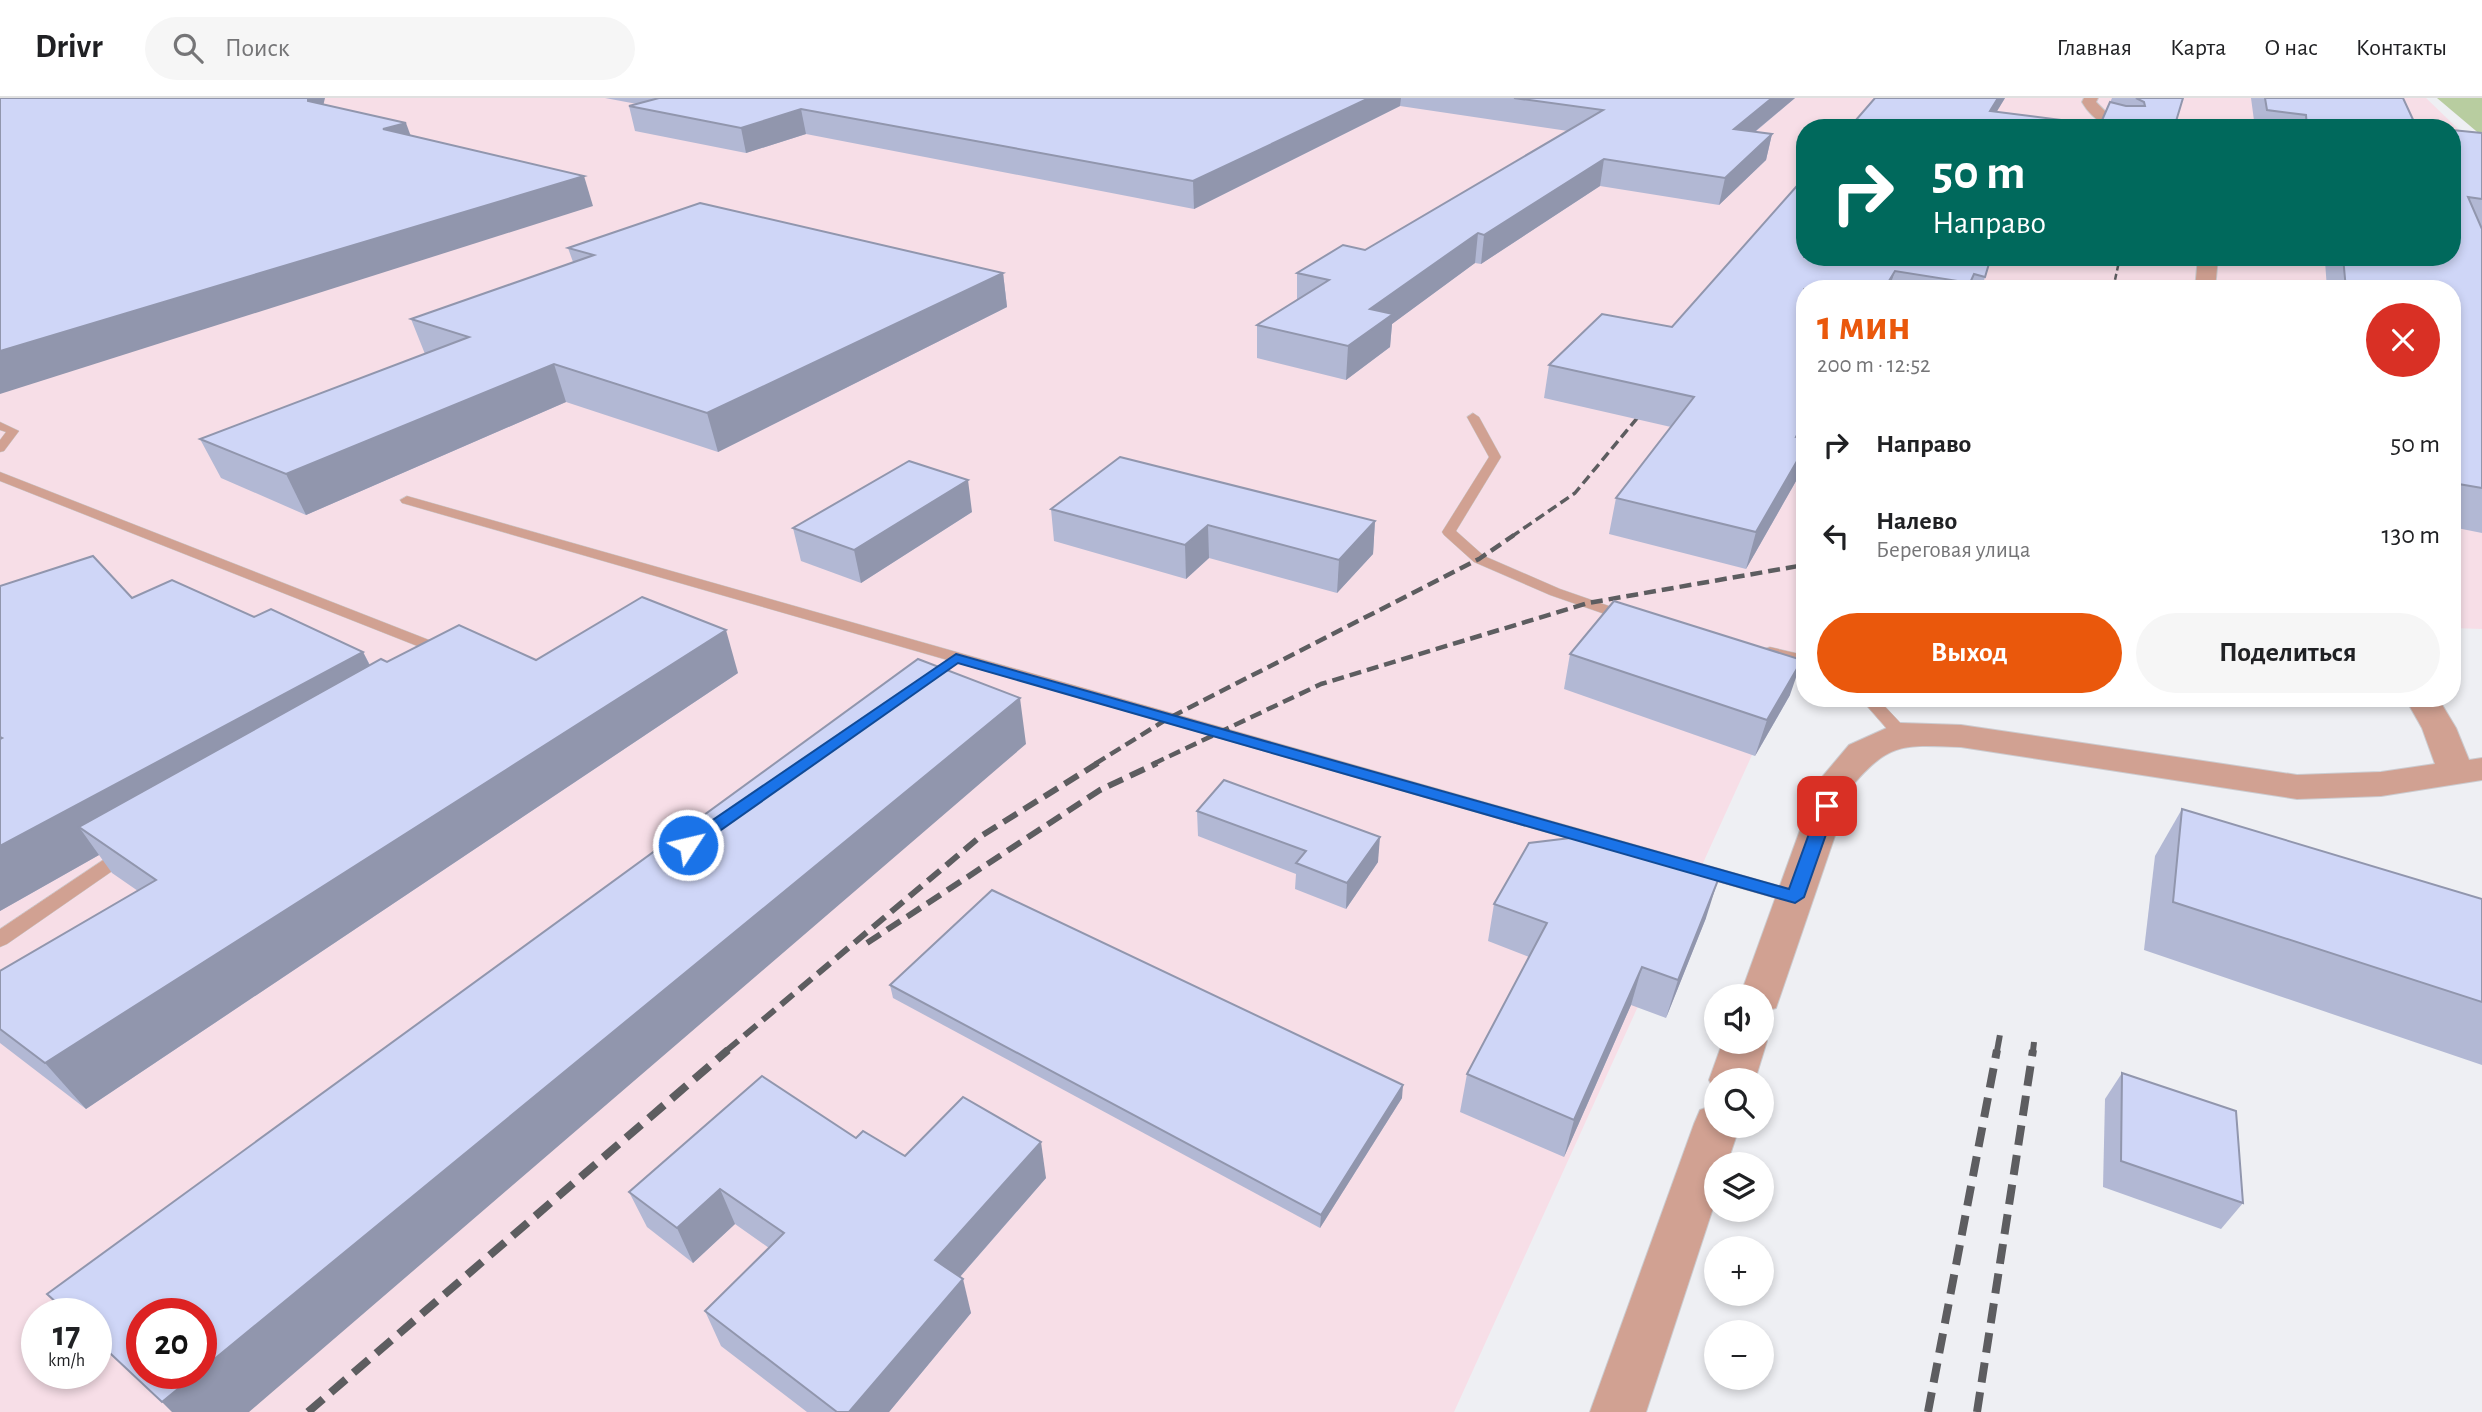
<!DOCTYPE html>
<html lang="ru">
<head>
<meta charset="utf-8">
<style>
  body { margin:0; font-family:"Alegreya Sans",sans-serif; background:#f6f6f6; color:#202124; height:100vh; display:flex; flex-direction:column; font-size:26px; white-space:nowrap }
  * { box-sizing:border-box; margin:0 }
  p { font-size:23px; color:#757577 }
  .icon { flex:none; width:38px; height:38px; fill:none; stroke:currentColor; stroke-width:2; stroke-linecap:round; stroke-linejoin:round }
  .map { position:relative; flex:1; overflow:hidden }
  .panel { position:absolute; left:1796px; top:182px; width:665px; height:427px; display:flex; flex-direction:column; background:#fff; border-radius:28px; box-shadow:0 4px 10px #0003 }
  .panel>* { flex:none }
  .banner { position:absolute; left:1796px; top:21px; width:665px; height:147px; border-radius:28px; box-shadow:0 4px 10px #0003; background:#00695c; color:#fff; overflow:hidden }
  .fabs { position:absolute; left:1704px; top:886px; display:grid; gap:14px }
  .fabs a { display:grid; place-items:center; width:70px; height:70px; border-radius:50%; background:#fff; box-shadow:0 4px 10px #0003; font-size:35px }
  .speed { position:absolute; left:21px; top:1200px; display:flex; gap:14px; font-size:35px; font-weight:700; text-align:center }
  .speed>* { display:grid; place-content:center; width:91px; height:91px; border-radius:50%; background:#fff; box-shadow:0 4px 10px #0003; line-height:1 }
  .speed small { font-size:18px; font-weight:400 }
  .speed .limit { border:10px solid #d22; background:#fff; color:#111 }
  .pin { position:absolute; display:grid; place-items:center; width:60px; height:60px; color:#fff; margin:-30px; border-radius:14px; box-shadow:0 4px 10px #0006 }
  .me { position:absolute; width:77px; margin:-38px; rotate:55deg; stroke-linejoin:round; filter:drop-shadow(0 0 5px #0008) }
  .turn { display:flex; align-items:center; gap:24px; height:147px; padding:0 21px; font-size:32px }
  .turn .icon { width:91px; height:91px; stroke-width:2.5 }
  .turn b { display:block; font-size:49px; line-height:60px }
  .round { display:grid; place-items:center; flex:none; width:74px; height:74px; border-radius:37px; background:#f6f6f6 }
  .summary { display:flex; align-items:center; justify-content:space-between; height:119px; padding:0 21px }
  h1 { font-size:42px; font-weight:700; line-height:52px; color:#ea580c }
  .button { display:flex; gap:14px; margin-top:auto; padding:14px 21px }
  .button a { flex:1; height:80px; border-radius:42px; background:#ea580c; color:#fff; font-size:28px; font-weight:700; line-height:80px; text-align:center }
  .button a+a { background:#f6f6f6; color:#202124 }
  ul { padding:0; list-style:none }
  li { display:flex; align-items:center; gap:21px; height:91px; padding:0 21px }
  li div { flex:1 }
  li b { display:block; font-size:26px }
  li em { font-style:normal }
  header { display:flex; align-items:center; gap:42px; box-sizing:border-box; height:98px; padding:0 35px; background:#fff; border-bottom:2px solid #e0e0e0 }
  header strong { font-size:33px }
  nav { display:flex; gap:38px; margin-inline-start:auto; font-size:24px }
  .search { width:490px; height:63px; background:#f6f6f6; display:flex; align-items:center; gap:18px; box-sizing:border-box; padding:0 24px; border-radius:38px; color:#757577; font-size:26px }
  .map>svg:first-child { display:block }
  .industrial { fill:#f7dee7; fill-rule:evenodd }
  .green { fill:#b8cda0 }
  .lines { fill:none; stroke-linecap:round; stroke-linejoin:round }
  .lane-casing { stroke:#cbcbcf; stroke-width:1 }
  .street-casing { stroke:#cbcbcf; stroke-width:2 }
  .lane { fill:#d1a192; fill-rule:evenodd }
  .street { fill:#d1a192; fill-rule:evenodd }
  .rail-far4 { stroke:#5d5d60; stroke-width:2.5; stroke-dasharray:6 3.5; stroke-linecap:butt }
  .rail-far3 { stroke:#5d5d60; stroke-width:3.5; stroke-dasharray:10 5; stroke-linecap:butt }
  .rail-far2 { stroke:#5d5d60; stroke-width:4.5; stroke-dasharray:12 6; stroke-linecap:butt }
  .rail-far1 { stroke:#5d5d60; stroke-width:6; stroke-dasharray:16 8; stroke-linecap:butt }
  .rail { stroke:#5d5d60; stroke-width:8; stroke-dasharray:20 10; stroke-linecap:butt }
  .wall { fill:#b2b8d4 }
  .shaded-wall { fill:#9196ad }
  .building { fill:#cfd6f7; stroke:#9196ad; stroke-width:2 }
  .route { fill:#1a73e8; stroke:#114b97; stroke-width:2 }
</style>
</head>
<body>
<header>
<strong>Drivr</strong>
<div class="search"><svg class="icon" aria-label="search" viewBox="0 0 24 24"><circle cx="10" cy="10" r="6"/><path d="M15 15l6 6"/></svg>Поиск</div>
<nav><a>Главная</a><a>Карта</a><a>О нас</a><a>Контакты</a></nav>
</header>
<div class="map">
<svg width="2482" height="1314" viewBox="0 0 2482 1314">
  <rect width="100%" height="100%" fill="#eeeff3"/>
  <!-- industrial -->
  <path class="industrial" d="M0 0H2426L2482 54V531L2452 530V191H1804V567L1791 571 1454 1314H0ZM1804 30H2452V159H1804ZM37 1216H96V1276H37ZM142 1216H201V1276H142Z"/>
  <!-- green -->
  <path class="green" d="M2437 0H2482V38Z"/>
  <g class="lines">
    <!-- lane casing -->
    <g class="lane-casing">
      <g id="lane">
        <path d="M1473 315 1479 319 1501 359 1456 433 1484 458 1560 491 1632 516 1635 519 1632 522H1622L1550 497 1474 464 1444 437 1442 434 1489 359 1467 319Z"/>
        <path d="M0 324 19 333 4 353 0 354V342L6 334 0 332Z"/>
        <path d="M0 374 452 551 454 554 452 557H440L0 383Z"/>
        <path d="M407 398 1795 792 1802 794 1805 799 1802 804 1795 806 402 405 400 402Z"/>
        <path d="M1770 549 1804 557V567L1764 557 1762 554 1764 551Z"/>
        <path d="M1860 600H1877L1907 632 1910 636 1907 640H1895Z"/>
        <path d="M124 748 131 750 134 755 131 760 7 846 0 849V831Z"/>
      </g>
    </g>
    <!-- street casing -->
    <g class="street-casing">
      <g id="street">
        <path d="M2084 0H2098L2096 4 2110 18 2134 30C2110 30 2095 26 2082 4Z"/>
        <path d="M2198 159H2218L2215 191H2195Z"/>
        <path d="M2405 600H2438L2456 630 2469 662 2482 660V682L2381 698 2297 701 1961 649C1905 647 1890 643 1852 688L1776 910 1762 914V898H1740L1817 685 1849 647 1889 629 1901 625 1961 627 2297 677 2381 674 2435 666 2422 630Z"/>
        <path d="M1762 934 1767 943 1755 982H1717L1716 995 1709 982 1723 943H1762Z"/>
        <path d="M1717 1006V1027H1740L1727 1066H1717V1098L1646 1314H1590L1694 1026 1700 1012Z"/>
      </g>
    </g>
    <!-- lane -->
    <use href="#lane" class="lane"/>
    <!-- street -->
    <use href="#street" class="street"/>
    <!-- rail-far4 -->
    <path class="rail-far4" d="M2113 191 2120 159"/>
    <!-- rail-far3 -->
    <path class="rail-far3" d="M1511 439 1575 395 1648 307"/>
    <!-- rail-far2 -->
    <g class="rail-far2">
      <path d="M1095 666 1167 621 1479 461 1514 437"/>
      <path d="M1153 666 1321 586 1588 505 1804 467"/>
    </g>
    <!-- rail-far1 -->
    <g class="rail-far1">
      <path d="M867 845 1100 692 1157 665"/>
      <path d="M726 953 981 738 1098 665"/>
      <path d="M1997 953 2001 931"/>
      <path d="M2033 953 2034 944"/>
    </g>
    <!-- rail -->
    <g class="rail">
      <path d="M308 1314 728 952"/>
      <path d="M1928 1314 1997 952"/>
      <path d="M1977 1314 2033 952"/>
    </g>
  </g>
  <!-- wall -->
  <g class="wall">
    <path d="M605 0H1795L1755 34 1772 36 1766 62 1719 107 1600 88 1481 166 1475 165 1392 226 1390 249 1346 282 1257 260V227L1297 202V175L1365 152 1568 33 1400 8 1194 111 806 36 746 55 635 33 629 8 637 6Z"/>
    <path d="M1875 0H2005L1996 14 2100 27 2112 0H2183L2174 30H1849Z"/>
    <path d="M2251 0H2403L2416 28 2431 30H2255Z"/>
    <path d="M2482 35V435L2452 429V191H2327L2325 163 2317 162V159H2452Z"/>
    <path d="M1804 80 1992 159 1981 191H1804L1800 376 1746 471 1609 436 1616 400 1671 329 1544 300 1549 267 1672 229Z"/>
    <path d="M568 150 1003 175 1007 209 718 354 566 304 306 417 221 380 200 341 425 256 411 221 573 164Z"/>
    <path d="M1051 411 1375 423 1373 456 1337 495 1209 460 1186 481 1054 443Z"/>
    <path d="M972 414 861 485 801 463 793 430Z"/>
    <path d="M0 488 132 500 254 519 363 554 370 567 387 564 536 562 738 575 86 1011 0 945V873L138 793 112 775 99 757 0 813Z"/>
    <path d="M1570 556 1790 597 1755 658 1564 591Z"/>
    <path d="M2182 711 2482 801V967L2144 852 2155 758Z"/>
    <path d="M1197 713 1378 764 1346 811 1295 791 1296 776 1198 738Z"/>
    <path d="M1494 806 1706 820 1666 920 1631 907 1564 1059 1460 1014 1467 976 1529 859 1488 843Z"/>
    <path d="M890 887 1402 1000 1320 1130 893 900Z"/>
    <path d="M2122 975 2243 1105 2221 1131 2103 1089 2105 1001Z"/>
    <path d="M856 1040 905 1058 1046 1080 960 1179 971 1215 889 1314H807L721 1248 705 1213 769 1150 735 1126 693 1165 647 1129 629 1094Z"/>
  </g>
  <!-- shaded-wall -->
  <g class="shaded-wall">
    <path d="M308 0H325L318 29 308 3Z"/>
    <path d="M1369 0H1401L1400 8 1194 111 1193 83Z"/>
    <path d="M1772 0H1795L1728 56 1734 31Z"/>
    <path d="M1998 0H2005L1987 30 1990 13Z"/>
    <path d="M801 11 806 36 746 55 741 30Z"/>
    <path d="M406 25 416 52 383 31Z"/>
    <path d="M1772 36 1766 62 1719 107 1725 80Z"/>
    <path d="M1604 61 1600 88 1481 166 1484 137Z"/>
    <path d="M584 78 593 108 0 296V253Z"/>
    <path d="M1478 135 1475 165 1392 226 1390 249 1346 282 1348 248 1370 211Z"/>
    <path d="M1895 173 1889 191H1884Z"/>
    <path d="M1003 175 1007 209 718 354 707 315Z"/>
    <path d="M554 266 566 304 306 417 286 376Z"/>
    <path d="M1804 324V342L1796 339Z"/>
    <path d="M1804 351V360L1800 376 1746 471 1756 434Z"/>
    <path d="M968 382 972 414 861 485 854 452Z"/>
    <path d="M1375 423 1373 456 1337 495 1339 462Z"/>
    <path d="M1208 427 1209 460 1186 481 1185 447Z"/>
    <path d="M726 532 738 575 86 1011 45 965Z"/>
    <path d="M363 554 384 596 79 729 99 757 0 813V748Z"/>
    <path d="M1802 562 1790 597 1755 658 1767 622Z"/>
    <path d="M1020 600 1026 646 249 1314H172L162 1304 196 1276H201V1272Z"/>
    <path d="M1380 739 1378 764 1346 811 1347 785Z"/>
    <path d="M1718 782 1706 820 1666 920 1678 882Z"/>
    <path d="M1642 869 1631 907 1564 1059 1574 1022Z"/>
    <path d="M1403 987 1402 1000 1320 1130 1321 1117Z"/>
    <path d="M1041 1044 1046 1080 944 1197 935 1162Z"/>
    <path d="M720 1091 735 1126 693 1165 677 1130Z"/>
    <path d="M963 1181 971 1215 889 1314H849Z"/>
  </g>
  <!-- building -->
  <g class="building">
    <path d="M0 0H308V3L406 25 383 31 584 78 0 253Z"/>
    <path d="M659 0H1369L1193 83 801 11 741 30 629 8Z"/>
    <path d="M1514 0H1772L1734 31 1772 36 1725 80 1604 61 1484 137 1478 135 1370 211 1393 216 1348 248 1257 227 1329 182 1297 175 1343 147 1365 152 1603 12Z"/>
    <path d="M1875 0H1998L1990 13 2100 27 2110 4 2126 8H2145L2144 4 2136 0H2183L2174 30H1849Z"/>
    <path d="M2265 0H2403L2416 28 2431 30H2307L2306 17 2267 12Z"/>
    <path d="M2452 32 2482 35V101L2468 99 2482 131V390L2453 385 2452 382V191H2346L2343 159H2452Z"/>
    <path d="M1804 80V159H1991L1985 179 1974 176 1970 185 1895 173 1884 191H1804V324L1796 339 1804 340V351L1756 434 1616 400 1694 299 1549 267 1602 216 1672 229Z"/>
    <path d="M700 105 1003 175 707 315 554 266 286 376 200 341 469 239 411 221 594 157 568 150Z"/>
    <path d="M1120 359 1375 423 1339 462 1208 427 1185 447 1051 411Z"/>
    <path d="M909 363 968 382 854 452 793 430Z"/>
    <path d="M93 458 132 500 172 482 254 519 271 511 363 554 0 748V641L2 640 0 639V488Z"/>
    <path d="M642 499 726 532 45 965 0 931V873L156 782 79 729 381 561 387 564 459 527 536 562Z"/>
    <path d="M1614 503 1802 562 1767 622 1570 556Z"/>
    <path d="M918 561 1020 600 201 1272V1216H142V1276H196L162 1304 96 1242V1216H69L47 1196Z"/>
    <path d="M1224 682 1380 739 1347 785 1296 765 1306 753 1197 713Z"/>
    <path d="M2182 711 2482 801V904L2173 804Z"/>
    <path d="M1587 738 1718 782 1678 882 1642 869 1574 1022 1467 976 1547 825 1494 806 1529 745Z"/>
    <path d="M992 792 1403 987 1321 1117 890 887Z"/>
    <path d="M2122 975 2236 1013 2243 1105 2121 1063Z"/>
    <path d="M762 978 856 1040 863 1033 905 1058 963 999 1041 1044 935 1162 963 1181 849 1314H837L705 1213 784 1135 720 1091 677 1130 629 1094Z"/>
  </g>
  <!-- route -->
  <path class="route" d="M956 556 1789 791 1819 708 1827 702 1836 708 1804 799 1795 805 958 565 694 751H682L679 747 682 743Z"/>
</svg>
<div class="fabs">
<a><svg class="icon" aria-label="sound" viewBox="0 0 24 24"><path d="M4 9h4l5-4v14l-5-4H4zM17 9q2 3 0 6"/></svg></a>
<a><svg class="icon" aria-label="search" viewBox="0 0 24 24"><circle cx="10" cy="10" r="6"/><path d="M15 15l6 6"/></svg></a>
<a><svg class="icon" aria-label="layers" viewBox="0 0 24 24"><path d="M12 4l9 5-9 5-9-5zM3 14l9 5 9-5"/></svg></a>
<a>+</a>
<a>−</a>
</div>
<div class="speed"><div>17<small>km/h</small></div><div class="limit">20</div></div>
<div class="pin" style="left:1827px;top:708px;background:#d93025"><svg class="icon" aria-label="arrive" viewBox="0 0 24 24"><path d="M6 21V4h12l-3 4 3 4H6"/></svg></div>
<svg class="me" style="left:688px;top:747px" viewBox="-20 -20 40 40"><circle r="17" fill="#1a73e8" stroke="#fff" stroke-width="3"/><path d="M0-11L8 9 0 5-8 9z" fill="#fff"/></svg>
<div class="banner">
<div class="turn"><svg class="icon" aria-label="right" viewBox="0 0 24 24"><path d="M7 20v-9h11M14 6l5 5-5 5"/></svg><div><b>50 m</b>Направо</div></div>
</div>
<section class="panel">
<div class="summary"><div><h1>1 мин</h1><p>200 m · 12:52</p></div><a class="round" style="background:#d93025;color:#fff"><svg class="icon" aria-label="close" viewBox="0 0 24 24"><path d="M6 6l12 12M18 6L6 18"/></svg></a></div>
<ul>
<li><svg class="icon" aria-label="right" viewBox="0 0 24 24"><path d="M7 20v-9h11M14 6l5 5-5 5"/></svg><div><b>Направо</b></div><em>50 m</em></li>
<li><svg class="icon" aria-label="left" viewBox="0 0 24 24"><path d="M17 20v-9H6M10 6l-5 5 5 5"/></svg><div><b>Налево</b><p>Береговая улица</p></div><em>130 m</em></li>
</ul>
<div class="button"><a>Выход</a><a>Поделиться</a></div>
</section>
</div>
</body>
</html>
